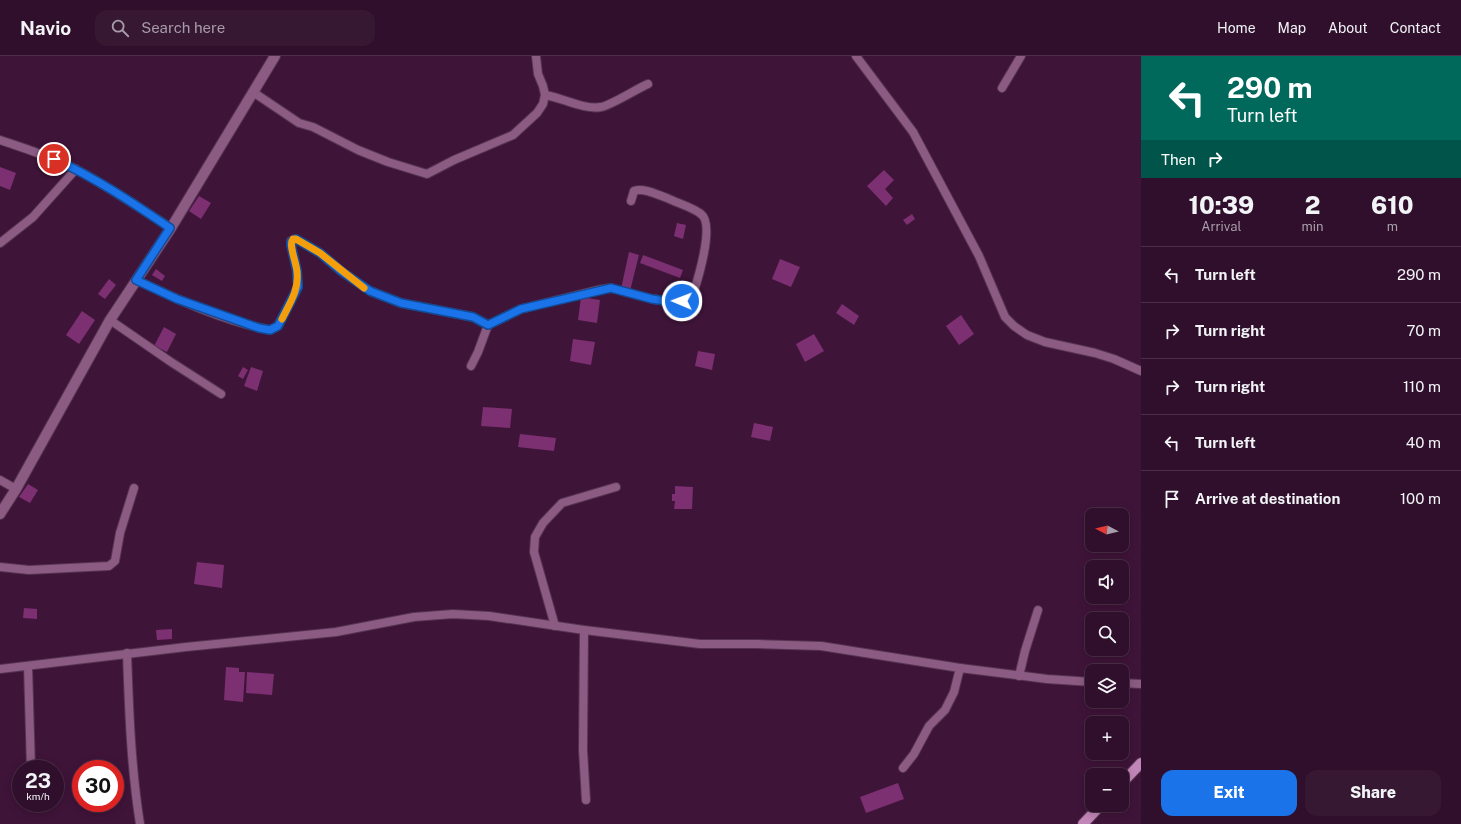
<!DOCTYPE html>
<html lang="en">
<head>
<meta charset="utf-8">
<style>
  body { margin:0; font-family:"Public Sans",sans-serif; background:#371833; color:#f1f3f6; height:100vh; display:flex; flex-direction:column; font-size:15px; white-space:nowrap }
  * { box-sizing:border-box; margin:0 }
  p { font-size:13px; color:#a79ca9 }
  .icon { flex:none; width:22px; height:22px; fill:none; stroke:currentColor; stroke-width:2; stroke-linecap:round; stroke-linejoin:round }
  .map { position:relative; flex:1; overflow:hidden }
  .side { display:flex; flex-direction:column; background:#2f0f2b; width:320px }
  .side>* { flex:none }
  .hud { background:#00695c; color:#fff; overflow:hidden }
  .needle { width:26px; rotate:277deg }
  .tools { position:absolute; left:1085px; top:452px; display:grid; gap:8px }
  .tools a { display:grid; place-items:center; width:44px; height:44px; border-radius:8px; background:#2f0f2b; box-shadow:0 2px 10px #0003,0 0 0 1px #4a2f47; font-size:20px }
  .speed { position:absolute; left:12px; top:704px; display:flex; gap:8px; font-size:20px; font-weight:700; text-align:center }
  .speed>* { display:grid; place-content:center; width:52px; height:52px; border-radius:50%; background:#2f0f2b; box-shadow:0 2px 10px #0003,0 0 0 1px #4a2f47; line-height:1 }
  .speed small { font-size:10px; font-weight:400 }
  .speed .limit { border:6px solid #d22; background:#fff; color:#111 }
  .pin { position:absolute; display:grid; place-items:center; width:34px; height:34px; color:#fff; margin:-17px; border:2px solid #fff; border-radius:50%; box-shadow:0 1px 4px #0007 }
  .me { position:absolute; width:44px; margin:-22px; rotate:271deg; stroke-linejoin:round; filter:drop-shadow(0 0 3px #0008) }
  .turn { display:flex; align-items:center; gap:14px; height:84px; padding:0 20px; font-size:18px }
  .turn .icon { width:52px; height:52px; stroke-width:2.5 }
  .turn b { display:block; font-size:28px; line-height:34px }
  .then { display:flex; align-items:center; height:38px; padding:0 20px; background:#0003; gap:8px; font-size:15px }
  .eta { display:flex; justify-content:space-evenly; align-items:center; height:68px; text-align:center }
  .eta b { font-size:24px; font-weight:800; line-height:28px }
  .cta { display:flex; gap:8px; margin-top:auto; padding:8px 20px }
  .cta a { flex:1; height:46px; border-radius:12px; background:#1a73e8; color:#fff; font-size:16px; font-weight:800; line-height:46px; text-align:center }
  .cta a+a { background:#371833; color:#f1f3f6 }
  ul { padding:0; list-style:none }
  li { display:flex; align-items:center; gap:12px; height:56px; padding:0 20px; border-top:1px solid #4a2f47 }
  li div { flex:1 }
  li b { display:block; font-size:15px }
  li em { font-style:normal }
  header { display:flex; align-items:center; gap:24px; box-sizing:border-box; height:56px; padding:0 20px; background:#2f0f2b; border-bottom:1px solid #4a2f47 }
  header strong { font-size:19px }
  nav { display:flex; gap:22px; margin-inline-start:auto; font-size:14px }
  .search { width:280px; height:36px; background:#371833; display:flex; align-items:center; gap:10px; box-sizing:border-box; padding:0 14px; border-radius:12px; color:#a79ca9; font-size:15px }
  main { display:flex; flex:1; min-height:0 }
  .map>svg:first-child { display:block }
  .building { fill:#7c2f71 }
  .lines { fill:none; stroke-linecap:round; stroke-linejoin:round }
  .minor-casing { stroke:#553350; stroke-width:10 }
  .secondary-casing { stroke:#553350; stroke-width:12 }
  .primary-casing { stroke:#553350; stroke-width:12 }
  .minor { stroke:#8c5b83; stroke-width:8 }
  .secondary { stroke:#8c5b83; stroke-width:10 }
  .primary { stroke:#c285b7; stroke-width:10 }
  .route-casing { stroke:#114b97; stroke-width:10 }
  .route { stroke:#1a73e8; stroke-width:7 }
  .slow { stroke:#f59e0b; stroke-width:7 }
</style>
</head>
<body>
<header>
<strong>Navio</strong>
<div class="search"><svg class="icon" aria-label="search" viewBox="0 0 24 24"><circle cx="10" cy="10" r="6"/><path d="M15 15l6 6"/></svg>Search here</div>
<nav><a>Home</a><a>Map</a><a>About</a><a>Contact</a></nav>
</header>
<main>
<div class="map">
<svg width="1141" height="768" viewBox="0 0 1141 768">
  <rect width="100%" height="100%" fill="#3f1439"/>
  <!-- building -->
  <g class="building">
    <path d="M0 111 16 117 10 134 0 130Z"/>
    <path d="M884 114 894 124 885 133 893 142 886 150 867 130Z"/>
    <path d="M199 140 211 147 201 163 189 155Z"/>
    <path d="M912 158 915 163 907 169 903 164Z"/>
    <path d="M677 167 686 169 683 183 674 180Z"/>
    <path d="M629 196 639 199 630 235 621 233Z"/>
    <path d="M643 199 683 214 680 222 640 207Z"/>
    <path d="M780 203 800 211 791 231 772 223Z"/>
    <path d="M156 213 165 220 162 225 152 219Z"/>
    <path d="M109 223 116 229 105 243 98 238Z"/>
    <path d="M581 241 600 244 597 267 578 264Z"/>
    <path d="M842 248 859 260 854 269 836 257Z"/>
    <path d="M82 255 95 264 79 288 66 279Z"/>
    <path d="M961 259 974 278 959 289 946 270Z"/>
    <path d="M164 271 176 278 167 296 154 290Z"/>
    <path d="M814 278 824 295 805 306 796 288Z"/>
    <path d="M573 283 595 286 591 309 570 305Z"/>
    <path d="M698 295 715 298 712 314 695 310Z"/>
    <path d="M243 311 248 314 243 323 238 320Z"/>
    <path d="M251 311 263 315 257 335 244 330Z"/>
    <path d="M483 351 512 353 510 372 481 370Z"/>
    <path d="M754 367 773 371 770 385 751 381Z"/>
    <path d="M520 378 556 382 554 395 518 391Z"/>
    <path d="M28 428 38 434 30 447 19 441Z"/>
    <path d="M675 430 693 431 692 453H674L675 445H672V438H675Z"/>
    <path d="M197 506 224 509 222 532 194 528Z"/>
    <path d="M24 552 37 553V563L23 562Z"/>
    <path d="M172 573V583L157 584 156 574Z"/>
    <path d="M226 611 239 612V616H245L243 646 224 644Z"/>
    <path d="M247 616 274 618 272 639 246 637Z"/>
    <path d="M898 727 904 743 866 757 860 741Z"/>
  </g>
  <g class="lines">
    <!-- minor casing -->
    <g class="minor-casing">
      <g id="minor">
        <path d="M856 0 913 76 979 200 1005 261 1014 270 1027 279 1045 286 1095 297 1114 303 1141 315"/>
        <path d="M1002 32 1021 0"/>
        <path d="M253 36 299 67 313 71 358 94 388 106 427 118 454 104 513 79 537 57 543 48 545 39 543 30 538 18 536 0"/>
        <path d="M545 39C563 42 584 54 601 51 610 50 638 32 648 28"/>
        <path d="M0 84C26 93 53 101 77 114 109 131 140 152 171 172"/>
        <path d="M0 187 33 161 76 113"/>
        <path d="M136 224C179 244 223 265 270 274L278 270 298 231 297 215 291 189V185L296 183 320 197 341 215 370 235 401 247 473 261 488 269"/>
        <path d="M110 264 171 306 221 338"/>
        <path d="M471 310 478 296 488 269 521 253 598 234 611 232 652 243 672 246 682 245 693 238C698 223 715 168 701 158 692 151 677 147 667 142 658 139 643 131 634 135L631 145"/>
        <path d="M0 424 16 433"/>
        <path d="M0 511 29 514 109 510 115 505 120 477 134 432"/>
        <path d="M555 570 534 496 535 481 543 467 562 447 616 431"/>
        <path d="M584 574 583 694 586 744"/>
        <path d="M127 597C129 655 131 711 140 768"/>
        <path d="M28 610 31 713"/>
        <path d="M0 613 186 591 336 576 414 561 453 558 489 560 584 574 700 588H757L821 590 960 612 1047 623 1092 626"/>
        <path d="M1019 620 1025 595 1038 554"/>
        <path d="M1122 627 1141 628"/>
        <path d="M903 712 914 698 929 670 945 654 954 636 960 612"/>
        <path d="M31 747V748"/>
      </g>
    </g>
    <!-- secondary casing -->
    <g class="secondary-casing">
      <path id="secondary" d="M0 458 16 433 110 264 171 172 275 0"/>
    </g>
    <!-- primary casing -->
    <g class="primary-casing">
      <g id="primary">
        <path d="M1122 727 1141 707"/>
        <path d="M1083 768 1101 749"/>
      </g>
    </g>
    <!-- minor -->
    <use href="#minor" class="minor"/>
    <!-- secondary -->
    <use href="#secondary" class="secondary"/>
    <!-- primary -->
    <use href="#primary" class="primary"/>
  </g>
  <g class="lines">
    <!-- route casing -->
    <g class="route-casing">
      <path id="route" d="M54 103C96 122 133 147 170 172L136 224 177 243 259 272 270 274 278 270 298 231 297 215 291 189V186L296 183 320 197 341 215 370 235 401 247 473 261 488 269 521 253 611 232 652 243 672 246 682 245"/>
    </g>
    <!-- route -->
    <use href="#route" class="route"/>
    <!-- slow -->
    <path class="slow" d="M282 263C290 247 299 234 297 216 297 208 288 189 293 183H296L320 197 364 232"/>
  </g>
</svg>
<div class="tools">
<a><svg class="needle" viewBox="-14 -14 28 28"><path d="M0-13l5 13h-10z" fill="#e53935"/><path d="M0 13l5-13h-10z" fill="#a79ca9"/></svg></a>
<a><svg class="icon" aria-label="sound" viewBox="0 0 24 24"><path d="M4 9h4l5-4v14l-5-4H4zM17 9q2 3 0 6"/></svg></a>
<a><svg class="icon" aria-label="search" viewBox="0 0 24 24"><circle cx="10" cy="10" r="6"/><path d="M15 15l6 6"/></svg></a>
<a><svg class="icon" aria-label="layers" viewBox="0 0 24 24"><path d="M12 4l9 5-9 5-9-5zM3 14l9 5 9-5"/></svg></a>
<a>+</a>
<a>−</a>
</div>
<div class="speed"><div>23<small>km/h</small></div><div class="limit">30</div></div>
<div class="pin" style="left:54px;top:103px;background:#d93025"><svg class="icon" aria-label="arrive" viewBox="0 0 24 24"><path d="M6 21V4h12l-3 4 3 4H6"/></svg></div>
<svg class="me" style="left:682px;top:245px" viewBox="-20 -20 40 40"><circle r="17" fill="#1a73e8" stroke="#fff" stroke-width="3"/><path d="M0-11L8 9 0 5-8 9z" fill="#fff"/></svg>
</div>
<section class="side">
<div class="hud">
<div class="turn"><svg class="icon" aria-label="left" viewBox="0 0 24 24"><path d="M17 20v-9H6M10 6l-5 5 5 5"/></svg><div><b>290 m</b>Turn left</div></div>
<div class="then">Then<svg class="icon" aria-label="right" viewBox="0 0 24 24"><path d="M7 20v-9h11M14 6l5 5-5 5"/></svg></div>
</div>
<div class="eta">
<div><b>10:39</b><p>Arrival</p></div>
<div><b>2</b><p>min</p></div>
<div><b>610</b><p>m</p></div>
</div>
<ul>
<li><svg class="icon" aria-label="left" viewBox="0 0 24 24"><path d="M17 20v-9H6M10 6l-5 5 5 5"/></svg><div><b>Turn left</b></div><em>290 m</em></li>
<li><svg class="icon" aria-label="right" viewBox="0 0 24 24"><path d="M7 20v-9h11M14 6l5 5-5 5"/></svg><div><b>Turn right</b></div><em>70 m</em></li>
<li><svg class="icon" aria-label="right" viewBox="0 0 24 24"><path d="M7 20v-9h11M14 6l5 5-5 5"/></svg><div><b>Turn right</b></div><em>110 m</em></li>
<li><svg class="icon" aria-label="left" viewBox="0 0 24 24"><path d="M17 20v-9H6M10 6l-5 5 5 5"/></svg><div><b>Turn left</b></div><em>40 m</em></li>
<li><svg class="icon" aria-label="arrive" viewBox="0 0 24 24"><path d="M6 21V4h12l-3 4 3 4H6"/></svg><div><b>Arrive at destination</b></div><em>100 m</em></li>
</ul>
<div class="cta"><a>Exit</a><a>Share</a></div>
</section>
</main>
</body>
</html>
